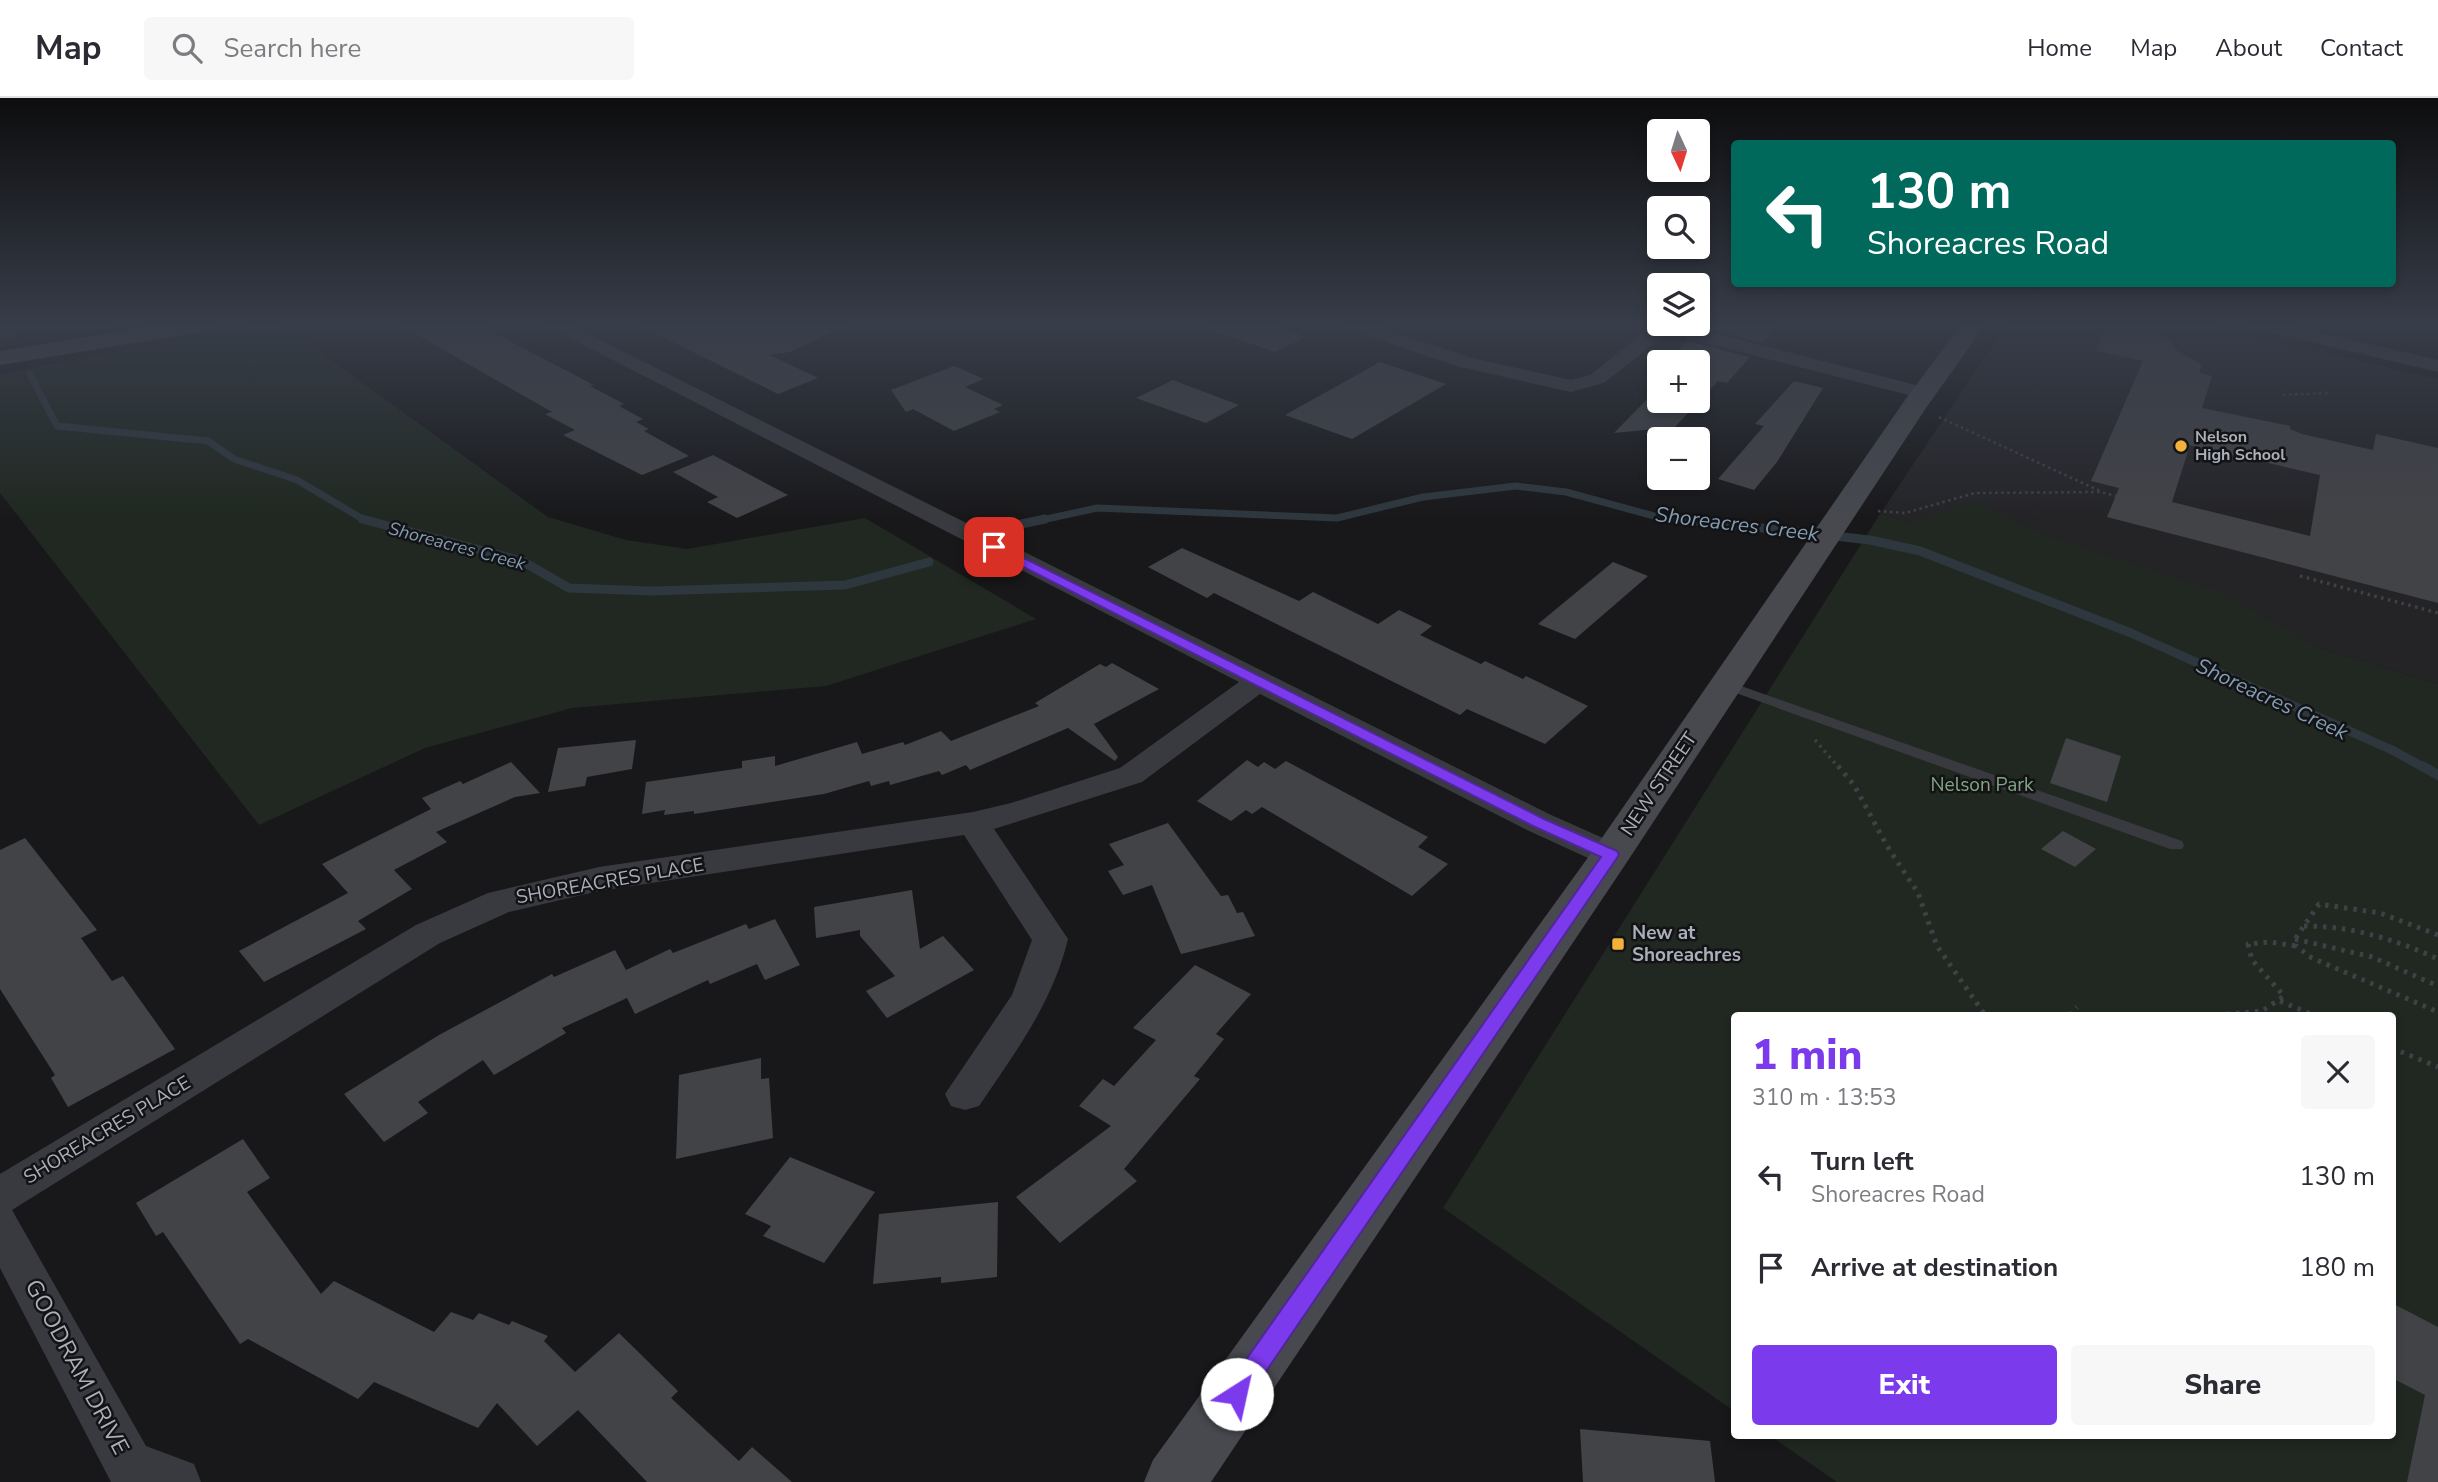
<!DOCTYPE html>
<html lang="en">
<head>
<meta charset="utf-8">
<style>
  body { margin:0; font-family:"Nunito Sans",sans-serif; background:#f7f7f7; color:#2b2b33; height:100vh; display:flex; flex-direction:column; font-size:26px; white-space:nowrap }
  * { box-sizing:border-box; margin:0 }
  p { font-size:23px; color:#7c7c81 }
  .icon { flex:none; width:38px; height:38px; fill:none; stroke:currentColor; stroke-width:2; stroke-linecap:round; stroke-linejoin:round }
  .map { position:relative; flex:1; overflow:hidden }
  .sheet { position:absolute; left:1731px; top:914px; width:665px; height:427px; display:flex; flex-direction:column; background:#fff; border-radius:7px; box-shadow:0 4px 10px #0003 }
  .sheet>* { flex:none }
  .guide { position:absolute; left:1731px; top:42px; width:665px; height:147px; border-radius:7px; box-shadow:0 4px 10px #0003; background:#00695c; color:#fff; overflow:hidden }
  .needle { width:46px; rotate:176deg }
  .fabs { position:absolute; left:1647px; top:21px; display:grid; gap:14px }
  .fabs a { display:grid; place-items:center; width:63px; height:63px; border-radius:7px; background:#fff; box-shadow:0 4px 10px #0003; font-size:35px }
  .pin { position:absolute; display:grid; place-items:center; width:60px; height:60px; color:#fff; margin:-30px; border-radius:14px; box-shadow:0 4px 10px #0006 }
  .me { position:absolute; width:77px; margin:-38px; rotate:35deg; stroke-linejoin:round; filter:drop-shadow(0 0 5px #0008) }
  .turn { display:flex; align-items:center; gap:24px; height:147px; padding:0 21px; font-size:32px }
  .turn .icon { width:91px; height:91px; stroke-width:2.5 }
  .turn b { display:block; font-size:49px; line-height:60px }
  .round { display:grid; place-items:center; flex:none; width:74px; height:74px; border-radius:7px; background:#f7f7f7 }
  .headline { display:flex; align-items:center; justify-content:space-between; height:119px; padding:0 21px }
  h1 { font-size:42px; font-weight:800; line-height:52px; color:#7c3aed }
  .primary-button { display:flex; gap:14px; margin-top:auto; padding:14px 21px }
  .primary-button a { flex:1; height:80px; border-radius:7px; background:#7c3aed; color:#fff; font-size:28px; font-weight:800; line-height:80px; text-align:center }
  .primary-button a+a { background:#f7f7f7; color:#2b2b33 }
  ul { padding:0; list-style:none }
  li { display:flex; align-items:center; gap:21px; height:91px; padding:0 21px }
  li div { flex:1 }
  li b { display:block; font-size:26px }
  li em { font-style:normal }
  header { display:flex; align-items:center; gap:42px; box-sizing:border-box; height:98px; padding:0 35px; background:#fff; border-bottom:2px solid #e1e1e2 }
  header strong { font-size:33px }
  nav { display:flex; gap:38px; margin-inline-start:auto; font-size:24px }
  .search { width:490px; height:63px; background:#f7f7f7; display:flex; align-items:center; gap:18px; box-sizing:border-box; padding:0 24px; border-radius:7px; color:#7c7c81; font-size:26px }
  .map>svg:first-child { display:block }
  .built { fill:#242427 }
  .green { fill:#202821 }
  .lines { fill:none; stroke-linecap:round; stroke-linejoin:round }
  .stream-far2 { stroke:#2e373e; stroke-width:7 }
  .stream-far1 { stroke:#2e373e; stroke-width:9 }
  .stream { stroke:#2e373e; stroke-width:10 }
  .building { fill:#424347; fill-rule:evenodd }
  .path-far2 { stroke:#3f4146; stroke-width:2.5; stroke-dasharray:2.5 3.5; stroke-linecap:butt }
  .path-far1 { stroke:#3f4146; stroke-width:3.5; stroke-dasharray:2.5 4.5; stroke-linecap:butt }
  .path { stroke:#3f4146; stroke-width:5; stroke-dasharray:3.5 6; stroke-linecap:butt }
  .lane { fill:#393a3f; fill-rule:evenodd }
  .street { fill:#393a3f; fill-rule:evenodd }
  .secondary { fill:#47494f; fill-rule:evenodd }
  .route { fill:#7c3aed; stroke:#51269a; stroke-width:2 }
  .poi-dot { fill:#f2b138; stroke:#131315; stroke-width:2.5 }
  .labels { text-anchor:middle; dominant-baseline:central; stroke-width:5; stroke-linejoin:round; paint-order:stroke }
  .far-poi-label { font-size:16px; font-weight:bold; fill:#aaafba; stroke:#131315; text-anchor:start }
  .far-water-label { font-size:18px; font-style:italic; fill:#829db4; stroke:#131315 }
  .street-label { font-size:19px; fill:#aaafba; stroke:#131315 }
  .park-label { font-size:19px; fill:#81a583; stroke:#131315 }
  .poi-label { font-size:19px; font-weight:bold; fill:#aaafba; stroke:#131315; text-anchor:start }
  .water-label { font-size:21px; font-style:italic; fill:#829db4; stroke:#131315 }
  .near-street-label { font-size:23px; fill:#aaafba; stroke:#131315 }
</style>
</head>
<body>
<header>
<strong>Map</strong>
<div class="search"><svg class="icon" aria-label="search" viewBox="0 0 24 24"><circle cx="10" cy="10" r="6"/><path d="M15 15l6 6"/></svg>Search here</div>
<nav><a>Home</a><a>Map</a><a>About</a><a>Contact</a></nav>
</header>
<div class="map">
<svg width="2438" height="1384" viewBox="0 0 2438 1384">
  <rect width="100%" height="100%" fill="#18181a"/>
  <!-- built -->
  <path class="built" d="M2006 227H2202L2438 281V586L1880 416Z"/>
  <!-- green -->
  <g class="green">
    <path d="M0 227H123L0 250Z"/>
    <path d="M255 227H282L548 419 626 442 687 451 865 420 1036 521 826 588 572 610 425 650 259 727 0 395V276Z"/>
    <path d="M1975 404 2048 438 2217 493 2320 550 2438 586V1384H1837L1769 1337H2392V917H1734V1313L1443 1110 1880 416 1911 425Z"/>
  </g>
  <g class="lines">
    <!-- stream-far2 -->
    <g class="stream-far2">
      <path d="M0 240 25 227"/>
      <path d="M30 276 57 328 208 343 234 361 297 382 366 423"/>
      <path d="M1037 423 1097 410 1337 420 1423 399 1516 388 1566 394 1654 418 1695 423"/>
    </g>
    <!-- stream-far1 -->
    <g class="stream-far1">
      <path d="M362 421 522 463 569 490 652 493 845 487 929 464"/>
      <path d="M1680 421 1870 442 1920 453 2131 535 2392 652 2425 670"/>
      <path d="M997 431 1045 421"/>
    </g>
    <!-- stream -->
    <path class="stream" d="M2422 668 2438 677"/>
  </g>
  <!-- building -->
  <g class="building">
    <path d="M400 227H479L594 287 590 288 624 306 619 308 643 321 636 324 649 331 644 333 689 358 642 377 563 337 575 332 545 316 552 314Z"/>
    <path d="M638 227H846L790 254 770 257 818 280 778 296Z"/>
    <path d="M1208 227H1271L1306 239 1275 254 1207 231Z"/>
    <path d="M1706 227H1778L1762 245 1703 229Z"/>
    <path d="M2105 229 2116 232 2148 229 2173 244V250L2202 267 2199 275 2212 278 2202 310 2290 328V331L2302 336 2373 352 2376 336 2438 350V505L2107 419 2119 390 2091 383 2143 263 2096 253ZM2190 347 2320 377 2310 438 2172 404Z"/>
    <path d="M1688 243 1750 259 1727 285 1718 283 1675 329 1614 335 1659 289V303H1698V264H1667Z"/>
    <path d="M1380 264 1446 286 1352 341 1285 317Z"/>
    <path d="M954 268 984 281 965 289 1003 307 994 311 1000 314 954 333 913 311 906 314 891 292Z"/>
    <path d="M1173 282 1186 287 1239 307 1206 325 1136 300Z"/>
    <path d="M1794 283 1823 290 1777 364 1754 392 1718 381 1764 328 1755 326Z"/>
    <path d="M713 357 788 397 737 420 707 404 718 399 673 374Z"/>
    <path d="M1182 450 1299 503 1313 494 1378 526 1399 512 1432 528 1420 537 1481 566 1485 563 1523 581 1526 578 1588 608 1545 646 1467 611 1460 617 1214 495 1207 500 1148 469Z"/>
    <path d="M1613 464 1648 478 1575 541 1538 526Z"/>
    <path d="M1112 565 1159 591 1094 626 1118 659 1115 663 1068 630 970 672 966 667 942 677 939 673 890 687 889 683 871 688 869 683 824 696 694 716V713L664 717 665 712 642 716 646 684 742 670V663L775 658V668L857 644 862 656 903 644 905 647 941 633 951 643 1039 608 1035 605 1100 566 1106 569Z"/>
    <path d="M2066 640 2121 658 2107 704 2050 685Z"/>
    <path d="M636 642 632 671 587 679 585 688 548 694 558 650Z"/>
    <path d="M1247 662 1258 669 1264 664 1275 671 1286 663 1428 739 1418 749 1448 766 1412 798 1262 709 1252 716 1246 712 1231 723 1197 703Z"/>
    <path d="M511 664 540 695 515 699 436 734 447 744 394 772 412 791 358 823 366 831 264 884 239 853 348 795 322 766 431 711 422 700 460 683 463 686Z"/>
    <path d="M1168 725 1221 798 1228 797 1237 815 1243 814 1255 838 1181 856 1152 787 1123 797 1108 773 1124 767 1109 746Z"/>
    <path d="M2063 733 2096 751 2075 769 2041 751Z"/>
    <path d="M25 740 97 832 81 840 112 883 123 878 175 951 68 1009 51 980 55 977 0 891V752Z"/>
    <path d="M912 792 920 851 943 838 974 872 887 920 866 893 895 878 860 838V832L816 840 814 809Z"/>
    <path d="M775 821 800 867 765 882 757 866 710 886 708 882 635 916 627 900 562 930 566 935 494 977 483 962 418 1004 428 1015 384 1044 344 996 439 937 552 876 554 879 615 852 626 872 670 851 673 855 746 826 749 831Z"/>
    <path d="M1195 867 1251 896 1216 936 1224 941 1194 978 1200 981 1124 1071 1137 1083 1060 1145 1016 1099 1111 1028 1079 1008 1103 981 1114 988 1156 942 1133 930Z"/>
    <path d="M761 960V981L769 980 773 1040 676 1061 679 977Z"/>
    <path d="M243 1041 270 1080 247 1094 321 1196 334 1183 434 1234 451 1214 473 1222 479 1215 509 1227 512 1223 548 1238 544 1243 575 1274 619 1235 678 1293 671 1300 739 1363 752 1349 792 1384H647L578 1312 537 1348 497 1305 478 1330 374 1284 358 1301 248 1241 240 1246 163 1134 156 1138 136 1105Z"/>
    <path d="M790 1059 875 1094 824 1165 763 1138 771 1128 745 1116Z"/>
    <path d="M998 1104 997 1179 941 1185V1179L873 1186 879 1116Z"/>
    <path d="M2392 1205 2438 1229V1384H2407L2425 1297 2392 1280Z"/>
    <path d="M1580 1331 1710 1343 1715 1384H1583Z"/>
  </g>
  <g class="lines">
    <!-- path-far2 -->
    <g class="path-far2">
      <path d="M2283 297 2328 295"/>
      <path d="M1939 319 2100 393"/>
      <path d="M1878 413 1905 415 1975 395 2100 394 2116 398"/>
    </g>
    <!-- path-far1 -->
    <g class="path-far1">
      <path d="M2300 478 2438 515"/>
      <path d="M1815 642 1839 670"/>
    </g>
    <!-- path -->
    <g class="path">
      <path d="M1838 668 1854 687 1887 748 1918 795 1937 848 1985 917"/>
      <path d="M2304 828C2352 828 2394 841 2438 861"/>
      <path d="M2438 837 2380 815 2319 806 2295 841 2296 848 2312 860 2438 914"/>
      <path d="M2295 841 2372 859 2438 888"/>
      <path d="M2280 903 2313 917"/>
      <path d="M2070 917 2077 909"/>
      <path d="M2217 917 2262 913 2284 898 2252 862 2248 846 2270 844 2296 848"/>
      <path d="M2392 950 2438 969"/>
    </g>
    <!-- lane -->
    <path class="lane" d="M1727 583 2182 743 2184 747 2182 751H2170L1722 590 1720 587 1722 584Z"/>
    <!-- street -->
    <g class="street">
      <path d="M545 227H570L1549 716 1623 749 1628 757 1623 765 1611 768 1599 765 1527 732 1260 596 1142 684 994 731 1068 841C1053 904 1015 955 979 1008L965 1012 951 1008 945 996 1012 897 1032 842 964 737 599 793 509 814 440 845 12 1112 146 1348 194 1366 201 1384H111L0 1170V1076L416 827 488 795 599 769 973 714 1011 705 1120 670 1239 584Z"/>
      <path d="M1343 227H1372L1472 260 1571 282 1590 277 1653 227H1683L1931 291 1934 295 1924 301 1667 235 1604 285 1571 294 1460 269 1346 231Z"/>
      <path d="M2253 227H2288L2438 262V274L2256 231Z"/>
    </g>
    <!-- secondary -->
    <g class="secondary">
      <path d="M158 227H213L209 232 201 234 0 267V253Z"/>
      <path d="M1961 227H1985L1926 310 1625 767 1211 1384H1144L1153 1362 1597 747 1905 302Z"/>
    </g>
  </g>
  <!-- sky -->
  <linearGradient id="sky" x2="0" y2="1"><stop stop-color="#0d0d0e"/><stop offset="0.54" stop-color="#373d49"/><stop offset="1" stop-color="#373d49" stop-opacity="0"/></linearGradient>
  <rect width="2438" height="421" fill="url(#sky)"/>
  <!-- route -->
  <path class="route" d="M990 447H998L1544 721 1617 753 1619 757 1245 1304 1237 1307 1228 1304 1225 1296 1228 1287 1601 759 1533 728 990 452Z"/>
  <!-- markers -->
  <g class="poi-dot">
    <circle cx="2181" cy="348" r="7"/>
    <rect x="1611" y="839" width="14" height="14" rx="3.5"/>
  </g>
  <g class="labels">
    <!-- far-poi labels -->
    <g class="far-poi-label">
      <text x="2195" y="339">Nelson<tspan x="2195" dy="18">High School</tspan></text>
    </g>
    <!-- far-water labels -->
    <g class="far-water-label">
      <text transform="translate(457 448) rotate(15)">Shoreacres Creek</text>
    </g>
    <!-- street labels -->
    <g class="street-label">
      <text transform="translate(1659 686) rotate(-56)">NEW STREET</text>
      <text transform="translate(610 783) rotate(-10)">SHOREACRES PLACE</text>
      <text transform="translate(107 1032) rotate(-31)">SHOREACRES PLACE</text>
    </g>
    <!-- park labels -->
    <g class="park-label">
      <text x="1982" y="687">Nelson Park</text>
    </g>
    <!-- poi labels -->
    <g class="poi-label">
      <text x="1632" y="835">New at<tspan x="1632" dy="22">Shoreachres</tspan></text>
    </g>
    <!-- water labels -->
    <g class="water-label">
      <text transform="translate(1737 426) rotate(7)">Shoreacres Creek</text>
      <text transform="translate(2272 601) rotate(25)">Shoreacres Creek</text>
    </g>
    <!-- near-street labels -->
    <g class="near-street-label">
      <text transform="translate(77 1269) rotate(62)">GOODRAM DRIVE</text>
    </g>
  </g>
</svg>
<div class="fabs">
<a><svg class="needle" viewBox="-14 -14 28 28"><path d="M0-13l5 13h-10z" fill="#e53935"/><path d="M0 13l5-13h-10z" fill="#7c7c81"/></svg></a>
<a><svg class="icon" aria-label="search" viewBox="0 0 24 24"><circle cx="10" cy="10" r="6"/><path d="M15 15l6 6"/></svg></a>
<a><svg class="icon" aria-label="layers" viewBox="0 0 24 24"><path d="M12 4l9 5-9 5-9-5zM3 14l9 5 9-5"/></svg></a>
<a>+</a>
<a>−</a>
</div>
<div class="pin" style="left:994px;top:449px;background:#d93025"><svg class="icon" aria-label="arrive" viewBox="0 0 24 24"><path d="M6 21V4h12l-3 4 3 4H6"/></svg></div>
<svg class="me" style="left:1237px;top:1296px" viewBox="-20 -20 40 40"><circle r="19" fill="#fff"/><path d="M0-13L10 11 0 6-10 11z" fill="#7c3aed"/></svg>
<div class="guide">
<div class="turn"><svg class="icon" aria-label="left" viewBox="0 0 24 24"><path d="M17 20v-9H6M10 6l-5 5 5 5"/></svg><div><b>130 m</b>Shoreacres Road</div></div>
</div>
<section class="sheet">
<div class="headline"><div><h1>1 min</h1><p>310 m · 13:53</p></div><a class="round"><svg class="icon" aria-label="close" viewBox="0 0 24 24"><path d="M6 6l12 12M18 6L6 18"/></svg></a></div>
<ul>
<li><svg class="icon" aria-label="left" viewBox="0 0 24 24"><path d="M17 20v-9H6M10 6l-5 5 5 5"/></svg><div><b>Turn left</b><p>Shoreacres Road</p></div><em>130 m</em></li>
<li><svg class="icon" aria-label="arrive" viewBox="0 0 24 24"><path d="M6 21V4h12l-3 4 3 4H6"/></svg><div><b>Arrive at destination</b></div><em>180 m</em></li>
</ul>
<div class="primary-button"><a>Exit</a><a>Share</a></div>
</section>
</div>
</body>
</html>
